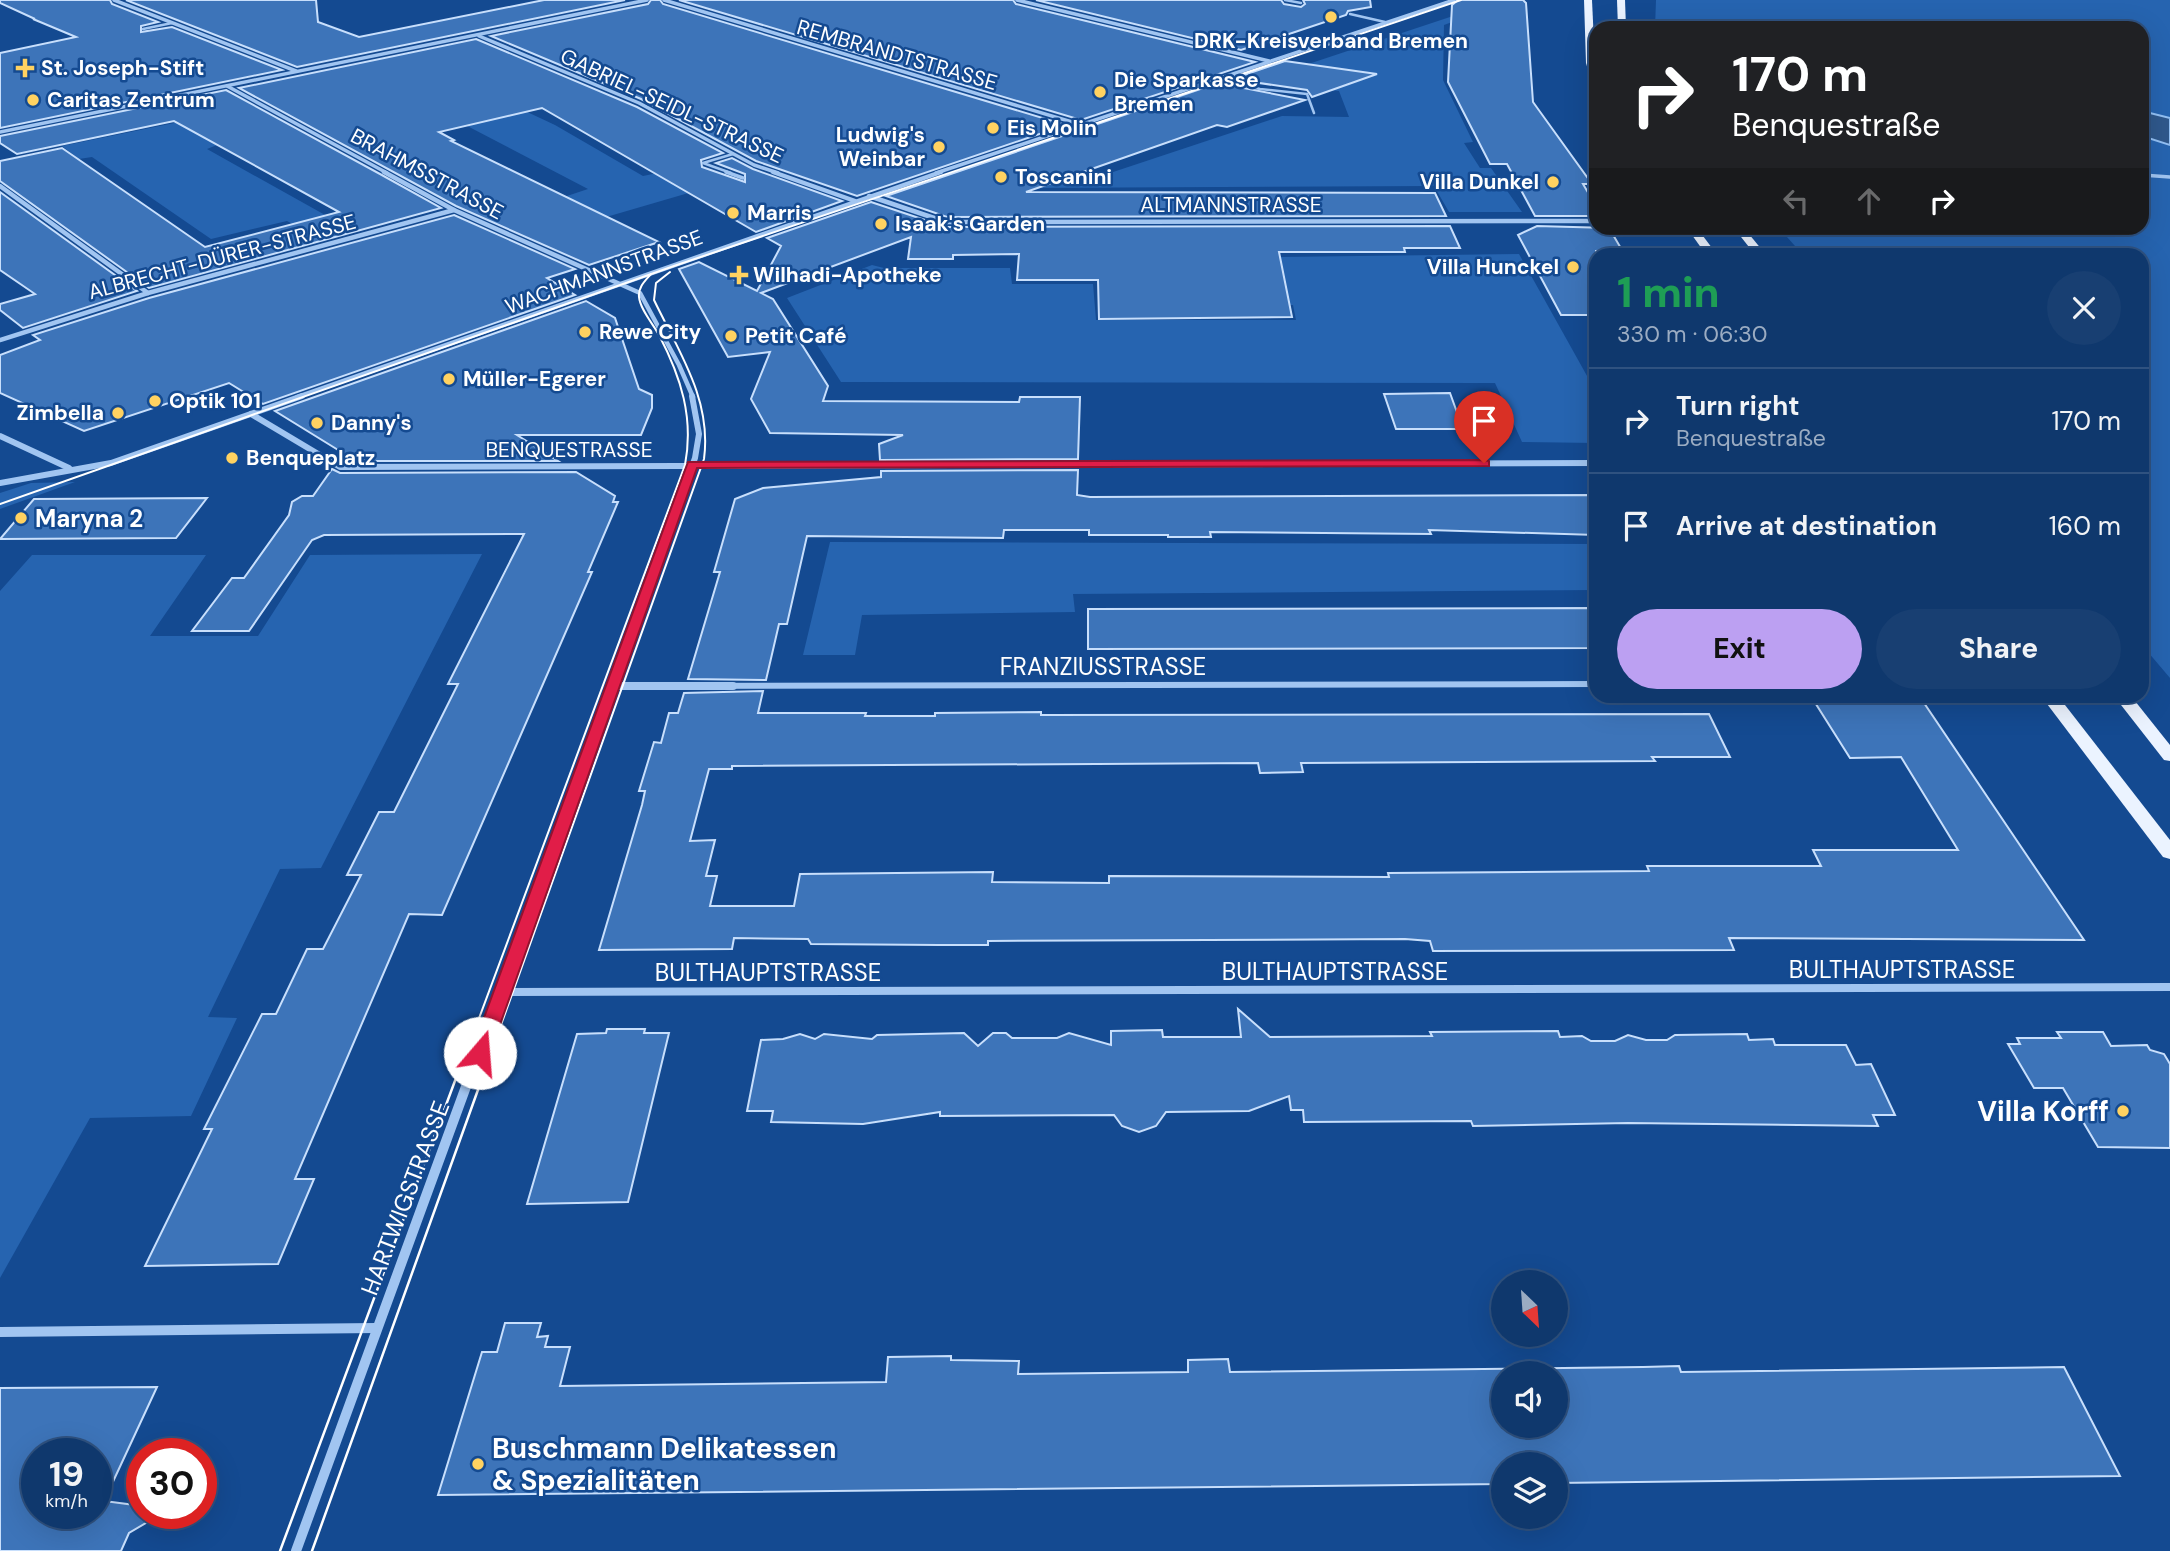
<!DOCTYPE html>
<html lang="en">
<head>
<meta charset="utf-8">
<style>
  body { margin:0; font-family:"DM Sans",sans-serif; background:#183f72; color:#f1f3f6; height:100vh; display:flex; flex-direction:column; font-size:26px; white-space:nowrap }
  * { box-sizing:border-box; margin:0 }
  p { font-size:23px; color:#9bacc2 }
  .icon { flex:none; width:38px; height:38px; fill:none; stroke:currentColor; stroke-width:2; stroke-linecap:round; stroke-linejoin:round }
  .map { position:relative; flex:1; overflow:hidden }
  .drawer { position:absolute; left:1589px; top:248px; width:560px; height:455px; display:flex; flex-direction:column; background:#0f386d; border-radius:21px; box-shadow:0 7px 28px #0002,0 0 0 2px #2f5280 }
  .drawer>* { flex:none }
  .guide { position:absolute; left:1589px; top:21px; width:560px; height:214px; border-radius:21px; box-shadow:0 7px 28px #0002,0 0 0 2px #2f5280; background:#202124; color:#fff; overflow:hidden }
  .needle { width:46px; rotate:155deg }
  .controls { position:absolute; left:1491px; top:1270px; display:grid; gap:14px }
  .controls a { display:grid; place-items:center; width:77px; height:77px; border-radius:50%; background:#0f386d; box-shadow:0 7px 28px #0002,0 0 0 2px #2f5280; font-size:35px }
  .speed { position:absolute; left:21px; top:1438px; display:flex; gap:14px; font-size:35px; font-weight:700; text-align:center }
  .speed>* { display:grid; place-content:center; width:91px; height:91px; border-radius:50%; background:#0f386d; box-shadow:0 7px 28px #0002,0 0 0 2px #2f5280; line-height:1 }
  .speed small { font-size:18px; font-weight:400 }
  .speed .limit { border:10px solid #d22; background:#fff; color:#111 }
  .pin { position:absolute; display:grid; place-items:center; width:60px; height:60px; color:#fff; margin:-72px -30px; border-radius:50% 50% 50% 0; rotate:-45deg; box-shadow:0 0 7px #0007 }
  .pin .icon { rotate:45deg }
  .me { position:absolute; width:77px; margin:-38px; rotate:18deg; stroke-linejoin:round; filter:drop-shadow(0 0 5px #0008) }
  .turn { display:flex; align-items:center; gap:24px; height:147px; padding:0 28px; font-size:32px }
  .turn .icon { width:91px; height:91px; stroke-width:2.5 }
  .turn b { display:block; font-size:49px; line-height:60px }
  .lanes { display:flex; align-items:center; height:66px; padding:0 28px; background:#0003; justify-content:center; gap:35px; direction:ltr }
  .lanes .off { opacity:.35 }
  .round { display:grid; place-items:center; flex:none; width:74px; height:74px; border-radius:37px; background:#183f72 }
  .overview { display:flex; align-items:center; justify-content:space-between; height:119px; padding:0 28px }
  h1 { font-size:42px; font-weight:800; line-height:52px; color:#1e9e55 }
  .action { display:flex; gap:14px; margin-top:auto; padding:14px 28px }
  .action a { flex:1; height:80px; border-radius:42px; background:#bca0f2; color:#111; font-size:28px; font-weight:800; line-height:80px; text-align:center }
  .action a+a { background:#183f72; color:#f1f3f6 }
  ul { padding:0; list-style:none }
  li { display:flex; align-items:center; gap:21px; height:105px; padding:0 28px; border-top:2px solid #2f5280 }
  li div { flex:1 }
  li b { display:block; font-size:26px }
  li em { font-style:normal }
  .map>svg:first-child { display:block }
  .green { fill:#2664b0 }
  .water { fill:#2f588c; stroke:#93c0f4; stroke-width:2 }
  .building { fill:#3d74b9; stroke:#c8dffc; stroke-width:2; fill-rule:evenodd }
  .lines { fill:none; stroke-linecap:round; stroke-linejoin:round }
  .lane-far1 { stroke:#a1c5f1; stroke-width:2.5 }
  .lane { stroke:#a1c5f1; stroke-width:3.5 }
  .street-far4 { stroke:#a1c5f1; stroke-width:3.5 }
  .street-far3 { stroke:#a1c5f1; stroke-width:4.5 }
  .street-far2 { stroke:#a1c5f1; stroke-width:6 }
  .street-far1 { stroke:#a1c5f1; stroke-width:8 }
  .street { stroke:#a1c5f1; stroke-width:10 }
  .primary { fill:#ebf3ff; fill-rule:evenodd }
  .tram-far1 { stroke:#fff; stroke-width:2 }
  .tram { stroke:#fff; stroke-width:2.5 }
  .route { fill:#e11d48; stroke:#92132f; stroke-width:2 }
  .poi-dot { fill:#ffd261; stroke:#144a91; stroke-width:2.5 }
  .labels { text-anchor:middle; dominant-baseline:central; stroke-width:5; stroke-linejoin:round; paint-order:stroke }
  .far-poi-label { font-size:21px; font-weight:bold; fill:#fff; stroke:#144a91; text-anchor:start }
  .far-street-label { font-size:21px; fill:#fff; stroke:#144a91 }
  .poi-label { font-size:24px; font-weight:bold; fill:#fff; stroke:#144a91; text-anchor:start }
  .street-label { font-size:24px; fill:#fff; stroke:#144a91 }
  .near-poi-label { font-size:28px; font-weight:bold; fill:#fff; stroke:#144a91; text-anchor:end }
</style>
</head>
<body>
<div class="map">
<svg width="2170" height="1551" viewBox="0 0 2170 1551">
  <rect width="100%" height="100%" fill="#144a91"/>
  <!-- green -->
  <g class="green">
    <path d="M1656 0H2170V678L2142 645V256L1803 255 1779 228H2142V28H1655Z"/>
    <path d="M1462 13 1471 15 1444 25 1443 80 1473 142 1464 143 1480 168H1491L1522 212H1449L1434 186 1011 188 1089 180 1282 116 1349 117 1339 91 1254 82Z"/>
    <path d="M438 70 555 125 643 176 672 170 709 187 596 220 549 202 588 189 425 104Z"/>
    <path d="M179 122 217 145 207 149 343 225 311 234 287 221 211 239 92 157 79 159 62 146Z"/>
    <path d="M1519 254 1596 392V443L1522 442 1495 383 841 382 787 298 872 265 884 268H1010L1012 284H1093L1096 320H1296L1293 305H1228L1280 257Z"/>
    <path d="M75 482 0 509V493L31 483Z"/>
    <path d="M830 542 1596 544V553L1587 554 1596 574V590L1073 594 1075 612 862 615 855 655H803Z"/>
    <path d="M482 554 321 868 280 869 208 1017 237 1018 191 1116 90 1118 0 1278V591L32 555H206L150 636H258L310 555Z"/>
  </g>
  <!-- water -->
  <path class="water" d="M2142 111 2170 118V145L2142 136Z"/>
  <!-- building -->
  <g class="building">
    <path d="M0 0H110L112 4 158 22 141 26V32L172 27 282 70 0 128V53L76 37 33 19H35L0 3Z"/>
    <path d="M126 0H316L318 22 359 37 544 0H625L297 67Z"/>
    <path d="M651 0H660L663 4 1066 125 857 196 756 161 641 99 491 36 648 4Z"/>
    <path d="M679 0H1013L1016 4 1255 62 1081 120Z"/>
    <path d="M1036 0H1281L1284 4 1301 7 1305 4 1303 0H1370L1371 7 1348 11 1346 15 1241 50Z"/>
    <path d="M1458 0H1523L1526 3 1533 102 1592 184H1583L1596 206V216H1535L1507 164H1490L1448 82 1452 5Z"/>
    <path d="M476 39 637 107 723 153 701 160 702 167 745 182V174L716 163 732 158 753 169 842 201 756 232 542 108 439 132 454 140 451 141 659 242 589 265 456 206 239 88Z"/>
    <path d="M1285 61 1377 74 1312 97 1307 90 1232 79Z"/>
    <path d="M1218 83 1305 100 1227 127 1217 125 1026 192 1435 193 1446 216 947 217 886 196Z"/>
    <path d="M226 90 380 174 441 208 149 288 0 181V161L62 148 205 247 339 212 174 121 17 154 0 143V136Z"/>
    <path d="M0 192 137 291 23 328 0 310V304L35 294 0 270Z"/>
    <path d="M871 202 946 227 1450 226 1460 248H1404L1405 252H1279L1292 317 1099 319 1098 280H1017L1019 254 953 255V259H908L911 237 761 293 773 299 828 386 823 401 1019 402 1020 397H1080L1078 459 880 460 879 444 903 435 770 433 751 399 770 352 728 357 679 269 699 262 757 291 781 246 767 238Z"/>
    <path d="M454 215 575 269 547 278 575 295 263 404 229 383 84 431 0 393V355L40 340 33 335 149 298Z"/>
    <path d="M1537 226 1609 228 1622 250 1596 251V315H1561L1518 235Z"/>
    <path d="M586 301 615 318 639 389 652 395V408L641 435H517L558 461H342L339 460 343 453 275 411Z"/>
    <path d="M1450 393 1463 429H1396L1384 394Z"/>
    <path d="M332 469 340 473 576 472 615 496 613 502H618L588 572H592L442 915 409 914 295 1179H314L278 1264 145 1266 212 1129H204L262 1014H276L307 949H323L361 875H347L379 812H394L458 684H448L524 534 324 535 312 540 249 631H192L232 578H244L289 515 292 502 302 496H313Z"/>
    <path d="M1078 470 1077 495 1090 497 1596 495V535L1429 530 1431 534 1210 532 1211 537H1168V535H1089V530H1004L1003 538 807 536 787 624H779L766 680 688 679 720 572H714L735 499 763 488 881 477V471Z"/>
    <path d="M207 498 176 538 0 539 34 499Z"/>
    <path d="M1596 608V648L1088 649V609Z"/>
    <path d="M763 691 758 713H866L865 716H935V713L1041 712V715L1709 714 1730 757H1652L1655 761 1301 763 1303 772 1260 773 1258 763 732 766V769H709L690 841 715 840 706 876H717L710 906H794L800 874 993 872 992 882 1109 883V876L1389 877 1388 873 1649 871 1647 866H1821L1813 850H1958L1901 757 1850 758 1814 701 1922 700 2084 940 1729 938 1734 950 1433 951 1430 941 1405 939 988 941V945H938L811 944 808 939 734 938 732 949 599 950 642 805 645 791H639L654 742 661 743 669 713H678L684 693Z"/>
    <path d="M1238 1009 1270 1037 1432 1036 1430 1032 1558 1031 1560 1037 1582 1036 1591 1041H1615L1628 1035 1646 1040H1667L1675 1035 1747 1034 1749 1040 1773 1039 1775 1045H1846L1856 1065 1871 1064 1895 1115H1873L1878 1126 1628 1123 1473 1126 1471 1121 1304 1122 1303 1110H1291L1289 1096 1249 1111 1166 1112 1156 1126 1139 1132 1122 1126 1114 1115 940 1116V1112L863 1124 771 1122 773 1111H747L761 1040 783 1039 800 1034 815 1039 824 1034 872 1039 877 1035 964 1033 978 1046 993 1033H1006L1012 1038H1057L1069 1033 1111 1045V1031L1162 1030 1163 1037H1241Z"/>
    <path d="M607 1029H645L644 1033H669L628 1202 527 1204 577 1034 606 1033Z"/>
    <path d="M2057 1032H2103L2111 1046 2147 1045 2150 1050 2164 1054 2170 1064V1148L2098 1147 2063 1088H2034L2008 1044H2020L2017 1038H2061Z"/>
    <path d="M505 1323H541L537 1337 548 1336 545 1347H570L560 1386 886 1382 888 1357 951 1356V1360L1019 1361 1018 1374 1188 1372V1360L1228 1359 1230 1372 1643 1367 1679 1366 1681 1372 2064 1367 2120 1476 1556 1483V1465H1503V1484L438 1495 482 1352H497ZM1503 1374H1556V1426H1503Z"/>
    <path d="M157 1387 104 1501 142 1506V1514H161L129 1533 121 1551H0V1388ZM37 1454H96V1514H37Z"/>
  </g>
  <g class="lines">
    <!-- lane-far1 -->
    <g class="lane-far1">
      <path d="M1285 0 1301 3"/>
      <path d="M1350 14 1385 22"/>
      <path d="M143 29 172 23"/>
      <path d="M1216 79 1260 89 1307 94 1314 113"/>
      <path d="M731 173 703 163 733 154"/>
    </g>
    <!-- lane -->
    <g class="lane">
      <path d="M726 172 743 178"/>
      <path d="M2142 175 2170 177"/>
    </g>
    <!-- street-far4 -->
    <g class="street-far4">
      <path d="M114 0 296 71"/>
      <path d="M664 0 1082 125"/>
      <path d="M1017 0 1269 61"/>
      <path d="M479 36 639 103 754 165 778 173"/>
      <path d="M227 86 387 173"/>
      <path d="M0 132 647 0"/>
      <path d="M936 173 1454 0"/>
    </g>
    <!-- street-far3 -->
    <g class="street-far3">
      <path d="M384 172 454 210 640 293 679 365 693 397"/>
      <path d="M773 172 855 201"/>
      <path d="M0 186 148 293"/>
      <path d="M869 196 946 222 1596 221"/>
      <path d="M0 340 148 293 454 210"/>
      <path d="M297 397 941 172"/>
    </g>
    <!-- street-far2 -->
    <g class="street-far2">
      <path d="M251 414 340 467 1596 463"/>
      <path d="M0 436 69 468"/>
      <path d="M0 483 111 463 302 396"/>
      <path d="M611 686 1596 684"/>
      <path d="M612 688 695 458 699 434 692 396"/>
    </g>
    <!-- street-far1 -->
    <g class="street-far1">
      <path d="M611 686H733"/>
      <path d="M500 992 2170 987"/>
      <path d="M474 1064 612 686"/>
    </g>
    <!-- street -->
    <g class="street">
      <path d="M0 1332 377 1328"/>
      <path d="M296 1551 475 1062"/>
    </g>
    <!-- primary -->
    <g class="primary">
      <path d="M1584 0H1592L1596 86 1592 83 1586 63Z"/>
      <path d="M1617 0H1625L1626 28H1618Z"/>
      <path d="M1687 228H1697L1718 256H1707Z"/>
      <path d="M1734 228H1744L1767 256H1756Z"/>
      <path d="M2041 696H2058L2170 840V859L2163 857Z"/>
      <path d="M2114 696H2131L2170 745V761L2164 760Z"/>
    </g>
    <!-- tram-far1 -->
    <g class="tram-far1">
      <path d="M0 504 674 266 1461 0"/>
      <path d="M462 1064 685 465C694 418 681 377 659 335 653 324 640 309 639 297 638 287 645 281 651 274"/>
      <path d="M487 1064 704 459C712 400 679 352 654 300L656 283 670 272"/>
    </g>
    <!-- tram -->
    <g class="tram">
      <path d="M280 1551 462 1062"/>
      <path d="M312 1551 488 1062"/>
    </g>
  </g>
  <!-- route -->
  <path class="route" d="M1484 460 1489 461V466L697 468 490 1053 480 1060 473 1058 471 1053 688 462Z"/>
  <!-- markers -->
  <g class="poi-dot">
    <circle cx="1331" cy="17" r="7"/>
    <path d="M21.5 57.5h7v7h7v7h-7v7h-7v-7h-7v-7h7z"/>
    <circle cx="1100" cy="92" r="7"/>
    <circle cx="33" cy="100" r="7"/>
    <circle cx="993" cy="128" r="7"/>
    <circle cx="939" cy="147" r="7"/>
    <circle cx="1001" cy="177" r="7"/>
    <circle cx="1553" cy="182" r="7"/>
    <circle cx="733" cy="213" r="7"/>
    <circle cx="881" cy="224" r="7"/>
    <circle cx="1573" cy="267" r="7"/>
    <path d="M735.5 264.5h7v7h7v7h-7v7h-7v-7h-7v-7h7z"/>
    <circle cx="585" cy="332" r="7"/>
    <circle cx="731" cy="336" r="7"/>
    <circle cx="449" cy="379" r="7"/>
    <circle cx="155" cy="401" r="7"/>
    <circle cx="118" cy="413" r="7"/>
    <circle cx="317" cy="423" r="7"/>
    <circle cx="232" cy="458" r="7"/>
    <circle cx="21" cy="518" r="7"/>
    <circle cx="2123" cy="1111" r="7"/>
    <circle cx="478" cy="1464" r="7"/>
  </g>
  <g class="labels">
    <!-- far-poi labels -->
    <g class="far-poi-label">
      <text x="1331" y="41" text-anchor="middle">DRK-Kreisverband Bremen</text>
      <text x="41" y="68">St. Joseph-Stift</text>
      <text x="1114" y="80">Die Sparkasse<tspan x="1114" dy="24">Bremen</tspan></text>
      <text x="47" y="100">Caritas Zentrum</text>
      <text x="1007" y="128">Eis Molin</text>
      <text x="925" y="135" text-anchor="end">Ludwig's<tspan x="925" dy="24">Weinbar</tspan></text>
      <text x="1015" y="177">Toscanini</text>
      <text x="1539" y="182" text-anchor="end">Villa Dunkel</text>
      <text x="747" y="213">Marris</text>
      <text x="895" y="224">Isaak's Garden</text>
      <text x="1559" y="267" text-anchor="end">Villa Hunckel</text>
      <text x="753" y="275">Wilhadi-Apotheke</text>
      <text x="599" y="332">Rewe City</text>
      <text x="745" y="336">Petit Café</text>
      <text x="463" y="379">Müller-Egerer</text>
      <text x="169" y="401">Optik 101</text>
      <text x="104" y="413" text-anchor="end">Zimbella</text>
      <text x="331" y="423">Danny's</text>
      <text x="246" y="458">Benqueplatz</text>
    </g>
    <!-- far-street labels -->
    <g class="far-street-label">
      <text transform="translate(897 55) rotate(16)">REMBRANDTSTRASSE</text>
      <text transform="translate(672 106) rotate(25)">GABRIEL-SEIDL-STRASSE</text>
      <text transform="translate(427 174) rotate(28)">BRAHMSSTRASSE</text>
      <text x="1231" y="205">ALTMANNSTRASSE</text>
      <text transform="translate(222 257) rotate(-15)">ALBRECHT-DÜRER-STRASSE</text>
      <text transform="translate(604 272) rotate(-20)">WACHMANNSTRASSE</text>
      <text x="569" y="450">BENQUESTRASSE</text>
    </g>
    <!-- poi labels -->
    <g class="poi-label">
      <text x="35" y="518">Maryna 2</text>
    </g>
    <!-- street labels -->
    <g class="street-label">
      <text x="1103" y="666">FRANZIUSSTRASSE</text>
      <text x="1902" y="969">BULTHAUPTSTRASSE</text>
      <text x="1335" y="971">BULTHAUPTSTRASSE</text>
      <text x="768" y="972">BULTHAUPTSTRASSE</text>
      <text transform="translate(405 1198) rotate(-69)">HARTWIGSTRASSE</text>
    </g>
    <!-- near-poi labels -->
    <g class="near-poi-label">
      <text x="2109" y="1111">Villa Korff</text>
      <text x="492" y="1448" text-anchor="start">Buschmann Delikatessen<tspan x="492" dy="32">&amp; Spezialitäten</tspan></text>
    </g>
  </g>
</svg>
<div class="controls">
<a><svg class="needle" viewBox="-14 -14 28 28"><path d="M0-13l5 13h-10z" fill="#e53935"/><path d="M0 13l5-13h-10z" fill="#9bacc2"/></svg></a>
<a><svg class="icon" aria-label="sound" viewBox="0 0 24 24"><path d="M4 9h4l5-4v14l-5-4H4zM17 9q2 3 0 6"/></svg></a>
<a><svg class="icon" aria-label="layers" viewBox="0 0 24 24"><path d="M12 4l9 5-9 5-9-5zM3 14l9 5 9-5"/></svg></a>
</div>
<div class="speed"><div>19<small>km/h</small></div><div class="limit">30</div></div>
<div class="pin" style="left:1484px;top:463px;background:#d93025"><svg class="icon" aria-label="arrive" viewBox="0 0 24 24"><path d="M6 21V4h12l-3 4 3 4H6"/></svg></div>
<svg class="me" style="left:480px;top:1053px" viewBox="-20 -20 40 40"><circle r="19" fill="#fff"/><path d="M0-13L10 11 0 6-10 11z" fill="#e11d48"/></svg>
<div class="guide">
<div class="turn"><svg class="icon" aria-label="right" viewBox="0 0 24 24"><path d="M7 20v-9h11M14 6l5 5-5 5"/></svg><div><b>170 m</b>Benquestraße</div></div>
<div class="lanes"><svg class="icon off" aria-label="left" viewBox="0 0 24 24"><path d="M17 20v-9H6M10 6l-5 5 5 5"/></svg><svg class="icon off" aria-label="ahead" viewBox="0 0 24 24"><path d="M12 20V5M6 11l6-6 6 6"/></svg><svg class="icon" aria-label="right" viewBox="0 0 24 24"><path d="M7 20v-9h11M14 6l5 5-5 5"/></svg></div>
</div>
<section class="drawer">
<div class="overview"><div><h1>1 min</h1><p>330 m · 06:30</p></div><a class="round"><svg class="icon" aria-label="close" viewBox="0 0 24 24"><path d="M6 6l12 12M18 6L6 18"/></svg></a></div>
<ul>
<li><svg class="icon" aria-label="right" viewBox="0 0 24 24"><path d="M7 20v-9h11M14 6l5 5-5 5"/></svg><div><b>Turn right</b><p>Benquestraße</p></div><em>170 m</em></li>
<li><svg class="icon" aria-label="arrive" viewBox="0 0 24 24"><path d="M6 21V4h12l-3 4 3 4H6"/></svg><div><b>Arrive at destination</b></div><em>160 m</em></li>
</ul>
<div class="action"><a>Exit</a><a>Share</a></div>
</section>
</div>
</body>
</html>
